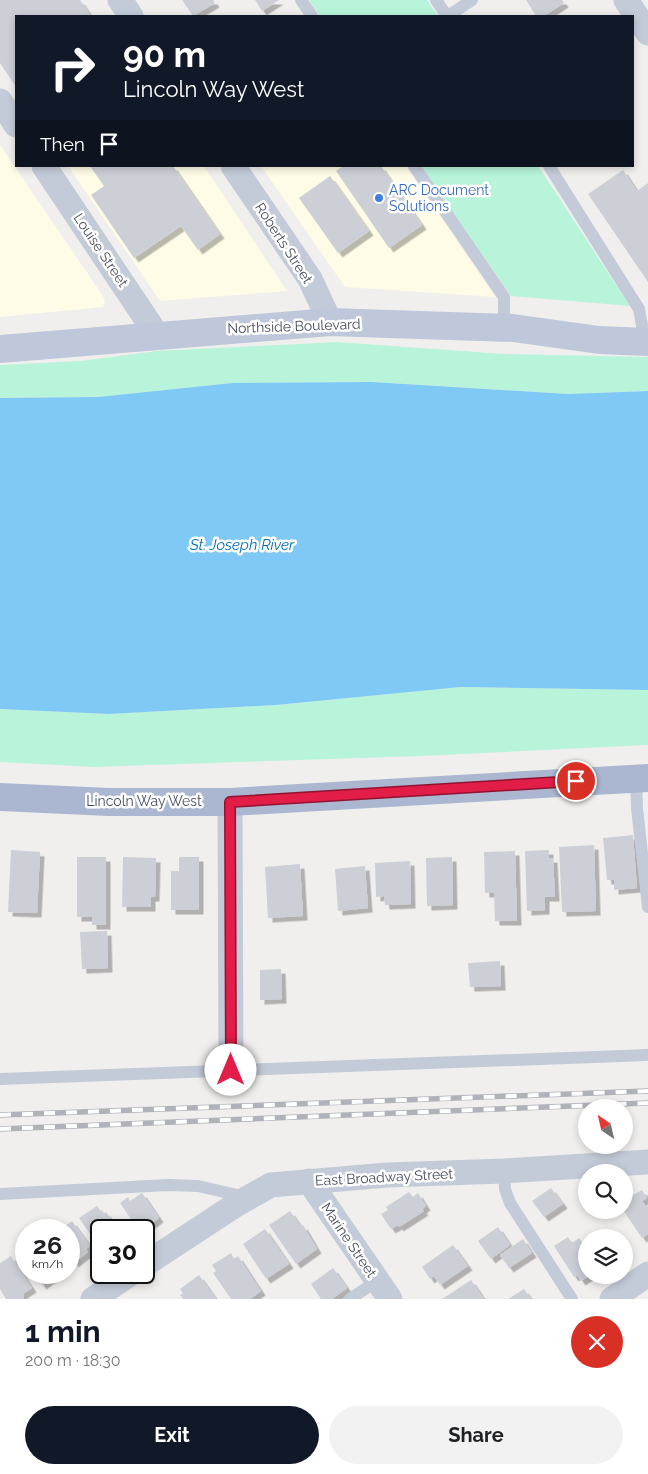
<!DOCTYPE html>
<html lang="en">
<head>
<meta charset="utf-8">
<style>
  body { margin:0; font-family:Raleway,sans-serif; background:#f2f2f2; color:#202124; height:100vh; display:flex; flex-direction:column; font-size:19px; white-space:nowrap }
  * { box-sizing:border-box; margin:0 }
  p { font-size:16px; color:#757577 }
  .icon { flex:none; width:28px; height:28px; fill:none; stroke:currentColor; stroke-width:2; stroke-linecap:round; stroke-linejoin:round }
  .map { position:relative; height:1299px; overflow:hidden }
  .sheet { display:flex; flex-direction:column; background:#fff; flex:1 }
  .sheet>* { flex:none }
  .top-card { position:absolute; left:15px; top:15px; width:619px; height:152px; border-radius:0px; box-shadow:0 2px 8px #0003; background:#111827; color:#fff; overflow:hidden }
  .needle { width:32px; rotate:326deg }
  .tools { position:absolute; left:578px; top:1099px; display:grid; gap:10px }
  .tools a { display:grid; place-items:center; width:55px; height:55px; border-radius:50%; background:#fff; box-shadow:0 2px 8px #0003; font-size:25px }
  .speed { position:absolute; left:15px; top:1219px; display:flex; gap:10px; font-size:25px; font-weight:700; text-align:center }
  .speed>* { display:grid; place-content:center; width:65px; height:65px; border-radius:50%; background:#fff; box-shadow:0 2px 8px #0003; line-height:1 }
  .speed small { font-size:12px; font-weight:400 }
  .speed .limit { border:2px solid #111; border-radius:8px; background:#fff; color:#111 }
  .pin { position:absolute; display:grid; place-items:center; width:42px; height:42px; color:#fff; margin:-21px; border:2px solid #fff; border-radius:50%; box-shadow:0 1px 5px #0007 }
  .me { position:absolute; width:55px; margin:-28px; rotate:0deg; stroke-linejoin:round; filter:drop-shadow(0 0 4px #0008) }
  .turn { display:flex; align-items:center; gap:18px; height:105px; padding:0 25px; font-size:22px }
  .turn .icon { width:65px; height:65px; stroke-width:2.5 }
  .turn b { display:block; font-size:35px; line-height:42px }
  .then { display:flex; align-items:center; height:48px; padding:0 25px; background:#0003; gap:10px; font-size:19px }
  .round { display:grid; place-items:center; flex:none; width:52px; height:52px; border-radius:26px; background:#f2f2f2 }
  .head { display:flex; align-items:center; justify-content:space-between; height:85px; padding:0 25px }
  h1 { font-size:30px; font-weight:700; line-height:38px; color:#111827 }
  .cta { display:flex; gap:10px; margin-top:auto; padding:10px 25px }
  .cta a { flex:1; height:58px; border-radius:30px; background:#111827; color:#fff; font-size:20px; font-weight:700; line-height:58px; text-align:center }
  .cta a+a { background:#f2f2f2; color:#202124 }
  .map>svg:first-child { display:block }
  .commercial { fill:#fefbe6 }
  .green { fill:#b8f4da }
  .water { fill:#80c8f5 }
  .building { fill:#cdcfd7; filter:url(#shadow) }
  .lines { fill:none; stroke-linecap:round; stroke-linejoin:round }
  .lane { stroke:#c3cbd8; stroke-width:12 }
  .street { stroke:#c3cbd8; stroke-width:25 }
  .secondary { stroke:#bfc7da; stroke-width:28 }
  .primary { stroke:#abb7d1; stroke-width:28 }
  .rail-casing { stroke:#b0b2ba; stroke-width:5.5 }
  .rail { stroke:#fff; stroke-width:4; stroke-dasharray:11; stroke-linecap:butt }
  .route-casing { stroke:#92132f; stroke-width:12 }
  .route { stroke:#e11d48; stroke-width:9 }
  .shop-dot { fill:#3f7fe0; stroke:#fff; stroke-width:2 }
  .labels { text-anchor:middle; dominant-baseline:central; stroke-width:5; stroke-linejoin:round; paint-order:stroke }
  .shop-label { font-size:14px; fill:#366cbe; stroke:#fff; text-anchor:start }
  .street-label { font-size:14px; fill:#454d5e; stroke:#fff }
  .water-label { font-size:15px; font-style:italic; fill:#006fb6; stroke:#fff }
</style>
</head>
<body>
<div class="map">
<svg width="648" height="1299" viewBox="0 0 648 1299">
  <defs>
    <filter id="shadow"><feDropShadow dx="4.5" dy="4.5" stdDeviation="0" flood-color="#0004"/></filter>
  </defs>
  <rect width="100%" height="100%" fill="#f1efee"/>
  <!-- commercial -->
  <g class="commercial">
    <path d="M0 145 101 293 105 301 103 307 0 317Z"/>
    <path d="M68 166H204L287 291 160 301Z"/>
    <path d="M261 166H406L495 297 345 287Z"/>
  </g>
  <!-- green -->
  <g class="green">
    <path d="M309 0H427L438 16H320Z"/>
    <path d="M421 166H538L630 306 511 296Z"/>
    <path d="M337 342 504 354 648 357V391L568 394 372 382 232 383 98 397 0 398V365L80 361 157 351Z"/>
    <path d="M461 687 648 690V745L421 756 93 767 0 762V709L109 714 276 705Z"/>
  </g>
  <!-- water -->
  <path class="water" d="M372 382 568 394 648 391V690L461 687 276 705 109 714 0 709V398L98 397 232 383Z"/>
  <!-- building -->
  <g class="building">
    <path d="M0 0H80L91 16H16V87L0 63Z"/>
    <path d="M182 0H213L215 3 193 16Z"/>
    <path d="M255 0H279L262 11Z"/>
    <path d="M526 0H562L564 3 544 16H536Z"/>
    <path d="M90 166H173L220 234 198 250 181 226 134 258 91 195 104 186Z"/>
    <path d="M343 166H381L422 225 389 248 336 171Z"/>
    <path d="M623 170 637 191 648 183V282L588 194Z"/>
    <path d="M330 176 369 231 338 253 299 198Z"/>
    <path d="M633 835 637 888 614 890V880H607L603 838Z"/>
    <path d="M594 845 596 911 562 912 559 847Z"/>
    <path d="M11 850 40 852 37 913 8 912Z"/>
    <path d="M549 850V858H553L555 897H545V910L527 911 525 851Z"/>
    <path d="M515 851 517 921H495L494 893H485L484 852Z"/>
    <path d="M77 857H106V925H92V917H77Z"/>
    <path d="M123 857 156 858 155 897H151V907H122Z"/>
    <path d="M179 857H199V910H171V871H179Z"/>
    <path d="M452 857 453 905 427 906 426 858Z"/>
    <path d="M410 861 411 904 385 905 384 896 376 897 375 863Z"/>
    <path d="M300 864 303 916 268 918 265 867Z"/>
    <path d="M365 866 368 908 338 911 335 869Z"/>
    <path d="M107 931 108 968 82 969 80 932Z"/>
    <path d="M500 961 501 986 470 987 468 963Z"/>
    <path d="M281 969 282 999 260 1000V970Z"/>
    <path d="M551 1188 563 1204 544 1217 532 1201Z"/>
    <path d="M642 1190 647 1198 642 1201 648 1209V1234L642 1238 623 1210 624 1200Z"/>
    <path d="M409 1192 413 1197 418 1193 426 1206 422 1209 424 1211 399 1227 398 1225 391 1229 381 1214 388 1210 386 1207Z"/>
    <path d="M142 1193 159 1218 144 1229 141 1225 137 1228 120 1203 128 1197 130 1201Z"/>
    <path d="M97 1206 103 1214 106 1212 111 1219 107 1221 114 1230H101V1245L99 1247 79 1218Z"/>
    <path d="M290 1211 301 1227 303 1225 317 1249 296 1264 269 1225Z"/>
    <path d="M72 1221 90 1246 86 1249 88 1252 74 1263 69 1255V1230H59Z"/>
    <path d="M498 1227 510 1245 491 1259 478 1241Z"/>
    <path d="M265 1229 289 1264 266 1279 243 1244Z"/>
    <path d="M568 1237 572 1243 579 1238 586 1248V1275H590L581 1281 577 1275 574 1277 554 1246Z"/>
    <path d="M523 1239 532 1253 509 1268 500 1255Z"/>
    <path d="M453 1245 468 1266 440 1285 434 1276 430 1279 422 1267Z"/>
    <path d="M231 1253 234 1259 238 1256 261 1291 250 1299H231L213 1273 216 1271 212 1265Z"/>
    <path d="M11 1256 32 1288 23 1294 24 1299H6L0 1289V1263Z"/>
    <path d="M333 1268 347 1288 332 1299H321L311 1284Z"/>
    <path d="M33 1272H60L42 1285Z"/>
    <path d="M199 1275 216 1299H183L180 1295 183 1293 180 1289Z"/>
    <path d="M471 1280 484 1299H442Z"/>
    <path d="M524 1289 531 1299H508Z"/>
  </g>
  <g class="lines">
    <!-- lane -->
    <g class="lane">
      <path d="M301 0 312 16"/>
      <path d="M436 0 447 16"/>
      <path d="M448 16 472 0"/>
      <path d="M414 166 504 297V328"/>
      <path d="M549 166 639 309 645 342"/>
      <path d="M636 778 637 808 648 907"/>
      <path d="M0 1079 648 1055"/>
      <path d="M504 1171 505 1189 510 1203 572 1299"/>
      <path d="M0 1194 168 1185 198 1186 246 1197"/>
      <path d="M350 1299 377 1281"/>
    </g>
    <!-- street -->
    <g class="street">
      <path d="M120 0 131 16"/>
      <path d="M626 0 648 33"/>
      <path d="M0 101 16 125"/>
      <path d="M44 166 157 335"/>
      <path d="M233 166 310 279 330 322"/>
      <path d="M230 802 231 1070"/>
      <path d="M309 1181 390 1299"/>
      <path d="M144 1265 237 1204 271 1185 387 1175 504 1171 648 1162"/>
      <path d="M93 1299 133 1272"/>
      <path d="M612 1299 648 1274"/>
    </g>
    <!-- secondary -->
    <path class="secondary" d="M0 349 330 322 513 328 599 340 648 342"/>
    <!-- primary -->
    <path class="primary" d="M0 797 109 802H230L648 778"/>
    <!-- rail casing -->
    <g class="rail-casing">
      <g id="rail">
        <path d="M0 1115 648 1091"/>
        <path d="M0 1129 648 1103"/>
      </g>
    </g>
    <!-- rail -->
    <use href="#rail" class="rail"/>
  </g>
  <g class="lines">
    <!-- route casing -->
    <g class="route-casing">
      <path id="route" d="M231 1070 230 802 576 781"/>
    </g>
    <!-- route -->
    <use href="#route" class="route"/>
  </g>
  <!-- markers -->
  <circle class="shop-dot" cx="379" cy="198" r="5"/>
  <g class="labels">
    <!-- shop labels -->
    <g class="shop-label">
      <text x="389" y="190">ARC Document<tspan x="389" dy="16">Solutions</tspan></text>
    </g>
    <!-- street labels -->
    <g class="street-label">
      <text transform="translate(284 243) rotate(57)">Roberts Street</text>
      <text transform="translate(101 250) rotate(56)">Louise Street</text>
      <text transform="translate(294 326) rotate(-2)">Northside Boulevard</text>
      <text x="144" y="801">Lincoln Way West</text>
      <text transform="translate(384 1177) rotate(-3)">East Broadway Street</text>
      <text transform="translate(349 1240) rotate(56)">Marine Street</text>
    </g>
    <!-- water labels -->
    <g class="water-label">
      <text x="242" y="545">St. Joseph River</text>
    </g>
  </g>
</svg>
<div class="tools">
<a><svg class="needle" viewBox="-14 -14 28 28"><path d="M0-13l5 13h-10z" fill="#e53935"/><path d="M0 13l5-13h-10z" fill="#757577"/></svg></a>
<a><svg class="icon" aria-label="search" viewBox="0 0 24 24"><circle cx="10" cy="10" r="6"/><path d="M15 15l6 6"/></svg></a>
<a><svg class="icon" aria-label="layers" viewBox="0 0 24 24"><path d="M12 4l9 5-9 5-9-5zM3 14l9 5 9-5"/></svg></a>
</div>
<div class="speed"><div>26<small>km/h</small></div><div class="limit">30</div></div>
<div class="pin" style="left:576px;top:781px;background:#d93025"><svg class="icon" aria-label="arrive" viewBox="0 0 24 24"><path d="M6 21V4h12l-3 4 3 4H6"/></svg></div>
<svg class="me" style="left:231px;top:1070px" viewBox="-20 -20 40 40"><circle r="19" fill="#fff"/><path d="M0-13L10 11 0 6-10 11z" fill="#e11d48"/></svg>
<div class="top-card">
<div class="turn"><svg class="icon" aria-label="right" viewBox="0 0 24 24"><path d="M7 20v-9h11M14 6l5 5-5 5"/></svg><div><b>90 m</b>Lincoln Way West</div></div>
<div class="then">Then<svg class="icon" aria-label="arrive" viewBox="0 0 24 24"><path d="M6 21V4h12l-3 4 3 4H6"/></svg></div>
</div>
</div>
<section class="sheet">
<div class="head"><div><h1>1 min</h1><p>200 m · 18:30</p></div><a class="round" style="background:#d93025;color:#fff"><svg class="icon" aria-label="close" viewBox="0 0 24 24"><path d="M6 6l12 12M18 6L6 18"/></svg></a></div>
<div class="cta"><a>Exit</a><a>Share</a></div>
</section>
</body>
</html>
